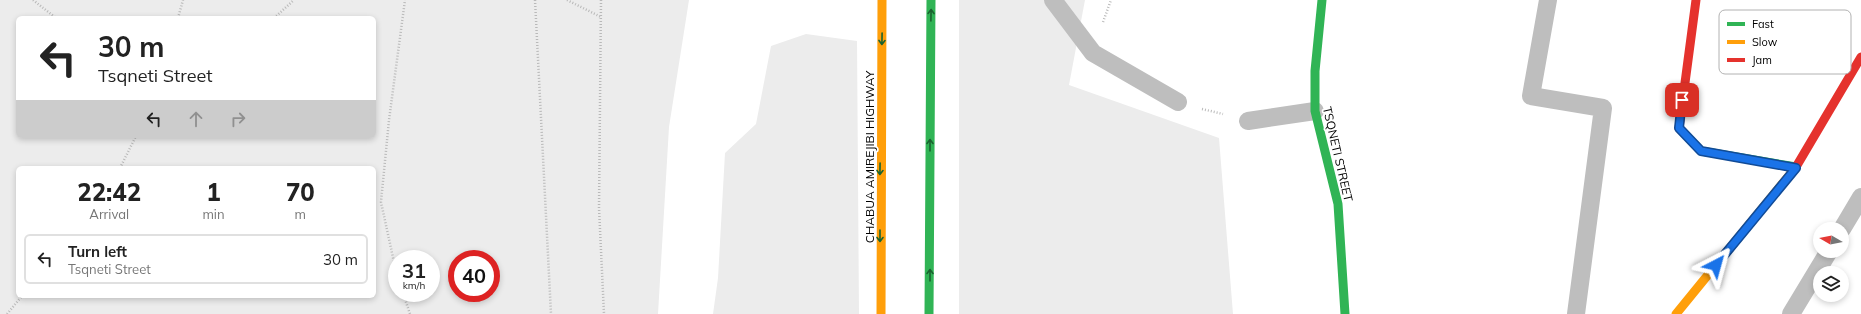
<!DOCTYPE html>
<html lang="en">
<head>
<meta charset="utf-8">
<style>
  body { margin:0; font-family:Mulish,sans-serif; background:#f2f2f2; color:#222; height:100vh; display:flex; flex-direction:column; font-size:15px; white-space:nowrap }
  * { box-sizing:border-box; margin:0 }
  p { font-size:13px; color:#767676 }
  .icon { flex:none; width:22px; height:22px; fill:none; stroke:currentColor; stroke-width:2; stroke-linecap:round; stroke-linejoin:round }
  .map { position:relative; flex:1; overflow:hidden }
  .sheet { position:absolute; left:16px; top:166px; width:360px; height:132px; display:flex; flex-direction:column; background:#fff; border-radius:6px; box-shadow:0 2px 6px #0003 }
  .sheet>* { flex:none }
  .hud { position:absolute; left:16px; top:16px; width:360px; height:122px; border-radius:6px; box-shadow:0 2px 6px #0003; background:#fff; color:#222; overflow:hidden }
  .needle { width:26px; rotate:279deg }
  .tools { position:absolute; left:1813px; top:222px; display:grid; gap:8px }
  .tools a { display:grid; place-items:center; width:36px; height:36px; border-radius:50%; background:#fff; box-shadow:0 2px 6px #0003; font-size:20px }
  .speed { position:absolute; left:388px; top:250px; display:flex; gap:8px; font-size:20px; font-weight:700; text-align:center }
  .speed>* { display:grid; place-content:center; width:52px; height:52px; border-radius:50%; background:#fff; box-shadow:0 2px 6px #0003; line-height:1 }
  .speed small { font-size:10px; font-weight:400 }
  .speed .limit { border:6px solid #d22; background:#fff; color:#111 }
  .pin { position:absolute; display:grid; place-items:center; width:34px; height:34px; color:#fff; margin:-17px; border-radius:8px; box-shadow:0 2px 6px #0006 }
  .me { position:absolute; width:44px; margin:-22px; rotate:39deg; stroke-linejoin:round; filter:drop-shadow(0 0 3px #0008) }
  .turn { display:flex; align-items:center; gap:14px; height:84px; padding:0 16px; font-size:18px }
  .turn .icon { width:52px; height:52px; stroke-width:2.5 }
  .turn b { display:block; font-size:28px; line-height:34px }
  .lanes { display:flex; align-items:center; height:38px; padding:0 16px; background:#0003; justify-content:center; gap:20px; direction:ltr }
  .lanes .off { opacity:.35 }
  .eta { display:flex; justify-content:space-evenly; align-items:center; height:68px; text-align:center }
  .eta b { font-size:24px; font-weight:800; line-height:28px }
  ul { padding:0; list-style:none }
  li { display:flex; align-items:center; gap:12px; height:50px; margin:0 8px 6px; padding:0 8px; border:2px solid #e0e0e0; border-radius:6px }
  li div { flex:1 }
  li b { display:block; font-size:15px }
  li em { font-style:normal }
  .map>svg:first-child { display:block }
  .green { fill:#ececec; fill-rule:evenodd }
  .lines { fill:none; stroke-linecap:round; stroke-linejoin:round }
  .path { stroke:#b9b9b9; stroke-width:2.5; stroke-dasharray:1 2; stroke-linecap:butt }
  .lane { stroke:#bebebe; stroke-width:18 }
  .fast { stroke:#30b455; stroke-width:9 }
  .slow { stroke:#ff9f0a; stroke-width:9 }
  .jam { stroke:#e5322d; stroke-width:9 }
  .oneway { stroke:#1a632f }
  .route-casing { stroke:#114b97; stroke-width:10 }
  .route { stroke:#1a73e8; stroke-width:7 }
  .labels { text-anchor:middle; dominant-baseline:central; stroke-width:3.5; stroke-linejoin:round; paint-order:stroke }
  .street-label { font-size:12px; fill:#000; stroke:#fff }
  .key { fill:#fff; stroke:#b2b2b2; stroke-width:1 }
  .key-label { font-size:11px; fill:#000 }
</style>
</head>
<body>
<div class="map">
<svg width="1861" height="314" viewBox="0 0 1861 314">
  <rect width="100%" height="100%" fill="#fff"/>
  <!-- green -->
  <g class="green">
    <path d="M0 0H689L669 127 658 314H0ZM18 18H374V136H18ZM18 168H374V296H18ZM397 259H431V293H397ZM457 259H491V293H457Z"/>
    <path d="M959 0H1085L1069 85 1219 138 1233 314H959Z"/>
    <path d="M806 34 857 41 859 314H713L718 278 725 153 756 124 771 46Z"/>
  </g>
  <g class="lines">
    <!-- path -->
    <g class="path">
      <path d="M33 0 56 18"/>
      <path d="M535 0 551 314"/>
      <path d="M567 0 601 17"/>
      <path d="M601 0 599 208 604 314"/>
      <path d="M178 18 183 0"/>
      <path d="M274 18 294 0"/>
      <path d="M1103 22 1111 0"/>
      <path d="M1202 109 1223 114"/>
      <path d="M120 168 136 136"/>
      <path d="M397 276 381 202 389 120 405 0"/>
      <path d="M403 293 410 314"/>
      <path d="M7 314 22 296"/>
    </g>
    <!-- lane -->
    <g class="lane">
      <path d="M1053 0 1093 53 1178 102"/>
      <path d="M1548 0 1531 96 1603 108 1576 314"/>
      <path d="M1248 121 1315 111"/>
      <path d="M1842 229 1861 197"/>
      <path d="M1791 314 1829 251"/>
    </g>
    <!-- fast -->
    <g class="fast">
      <path d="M1322 0 1315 71V111L1338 204 1345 314"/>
      <path d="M1683 132 1701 151 1796 167"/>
      <path d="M929 314 931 0"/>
    </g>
    <!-- slow -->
    <g class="slow">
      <path d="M881 314 882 0"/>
      <path d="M1676 314 1796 167"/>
    </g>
    <!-- jam -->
    <g class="jam">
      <path d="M1683 132 1679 128 1696 0"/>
      <path d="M1796 167 1861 57"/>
    </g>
  </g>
  <!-- one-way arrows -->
  <defs><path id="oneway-shaft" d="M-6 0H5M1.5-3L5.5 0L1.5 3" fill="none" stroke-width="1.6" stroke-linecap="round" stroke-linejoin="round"/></defs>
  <g class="oneway">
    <use href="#oneway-shaft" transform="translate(931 15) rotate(-89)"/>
    <use href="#oneway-shaft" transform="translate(882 39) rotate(91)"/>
    <use href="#oneway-shaft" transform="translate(930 145) rotate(-90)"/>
    <use href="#oneway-shaft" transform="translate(880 169) rotate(91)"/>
    <use href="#oneway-shaft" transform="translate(880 236) rotate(90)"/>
    <use href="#oneway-shaft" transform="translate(930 275) rotate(-90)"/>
  </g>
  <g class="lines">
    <!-- route casing -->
    <g class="route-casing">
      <path id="route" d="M1682 100 1679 128 1701 151 1796 168 1716 265"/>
    </g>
    <!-- route -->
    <use href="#route" class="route"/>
  </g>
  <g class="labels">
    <!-- street labels -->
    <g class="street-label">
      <text transform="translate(1338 154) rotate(77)">TSQNETI STREET</text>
      <text transform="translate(869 157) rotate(-90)">CHABUA AMIREJIBI HIGHWAY</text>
    </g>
  </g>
  <!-- legend -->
  <rect x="1719" y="10" width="132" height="64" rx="6" class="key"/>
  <rect x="1727" y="22" width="18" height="4" fill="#30b455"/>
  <rect x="1727" y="40" width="18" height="4" fill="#ff9f0a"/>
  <rect x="1727" y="58" width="18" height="4" fill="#e5322d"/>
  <g class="key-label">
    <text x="1752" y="28">Fast</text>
    <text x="1752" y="46">Slow</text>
    <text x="1752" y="64">Jam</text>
  </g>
</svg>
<div class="tools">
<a><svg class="needle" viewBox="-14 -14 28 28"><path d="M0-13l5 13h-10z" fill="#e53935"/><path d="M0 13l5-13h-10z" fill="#767676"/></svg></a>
<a><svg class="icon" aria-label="layers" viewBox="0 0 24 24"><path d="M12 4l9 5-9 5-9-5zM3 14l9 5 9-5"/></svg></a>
</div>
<div class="speed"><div>31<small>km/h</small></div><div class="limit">40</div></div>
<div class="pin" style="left:1682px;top:100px;background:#d93025"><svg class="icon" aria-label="arrive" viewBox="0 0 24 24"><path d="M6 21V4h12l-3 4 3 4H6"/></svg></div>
<svg class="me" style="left:1716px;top:265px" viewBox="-20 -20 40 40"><path d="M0-17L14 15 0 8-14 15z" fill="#1a73e8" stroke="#fff" stroke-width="4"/></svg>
<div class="hud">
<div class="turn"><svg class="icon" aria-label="left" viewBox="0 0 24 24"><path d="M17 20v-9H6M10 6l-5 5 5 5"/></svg><div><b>30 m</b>Tsqneti Street</div></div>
<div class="lanes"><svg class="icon" aria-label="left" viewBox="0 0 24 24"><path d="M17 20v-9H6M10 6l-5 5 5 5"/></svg><svg class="icon off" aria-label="ahead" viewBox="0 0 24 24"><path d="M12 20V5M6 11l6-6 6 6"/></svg><svg class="icon off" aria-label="right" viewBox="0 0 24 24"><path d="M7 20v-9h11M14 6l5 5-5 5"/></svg></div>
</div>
<section class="sheet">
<div class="eta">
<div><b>22:42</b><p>Arrival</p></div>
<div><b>1</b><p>min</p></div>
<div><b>70</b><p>m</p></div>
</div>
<ul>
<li><svg class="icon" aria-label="left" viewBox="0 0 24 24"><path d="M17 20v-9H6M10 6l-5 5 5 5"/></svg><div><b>Turn left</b><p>Tsqneti Street</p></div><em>30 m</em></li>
</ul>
</section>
</div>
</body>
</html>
